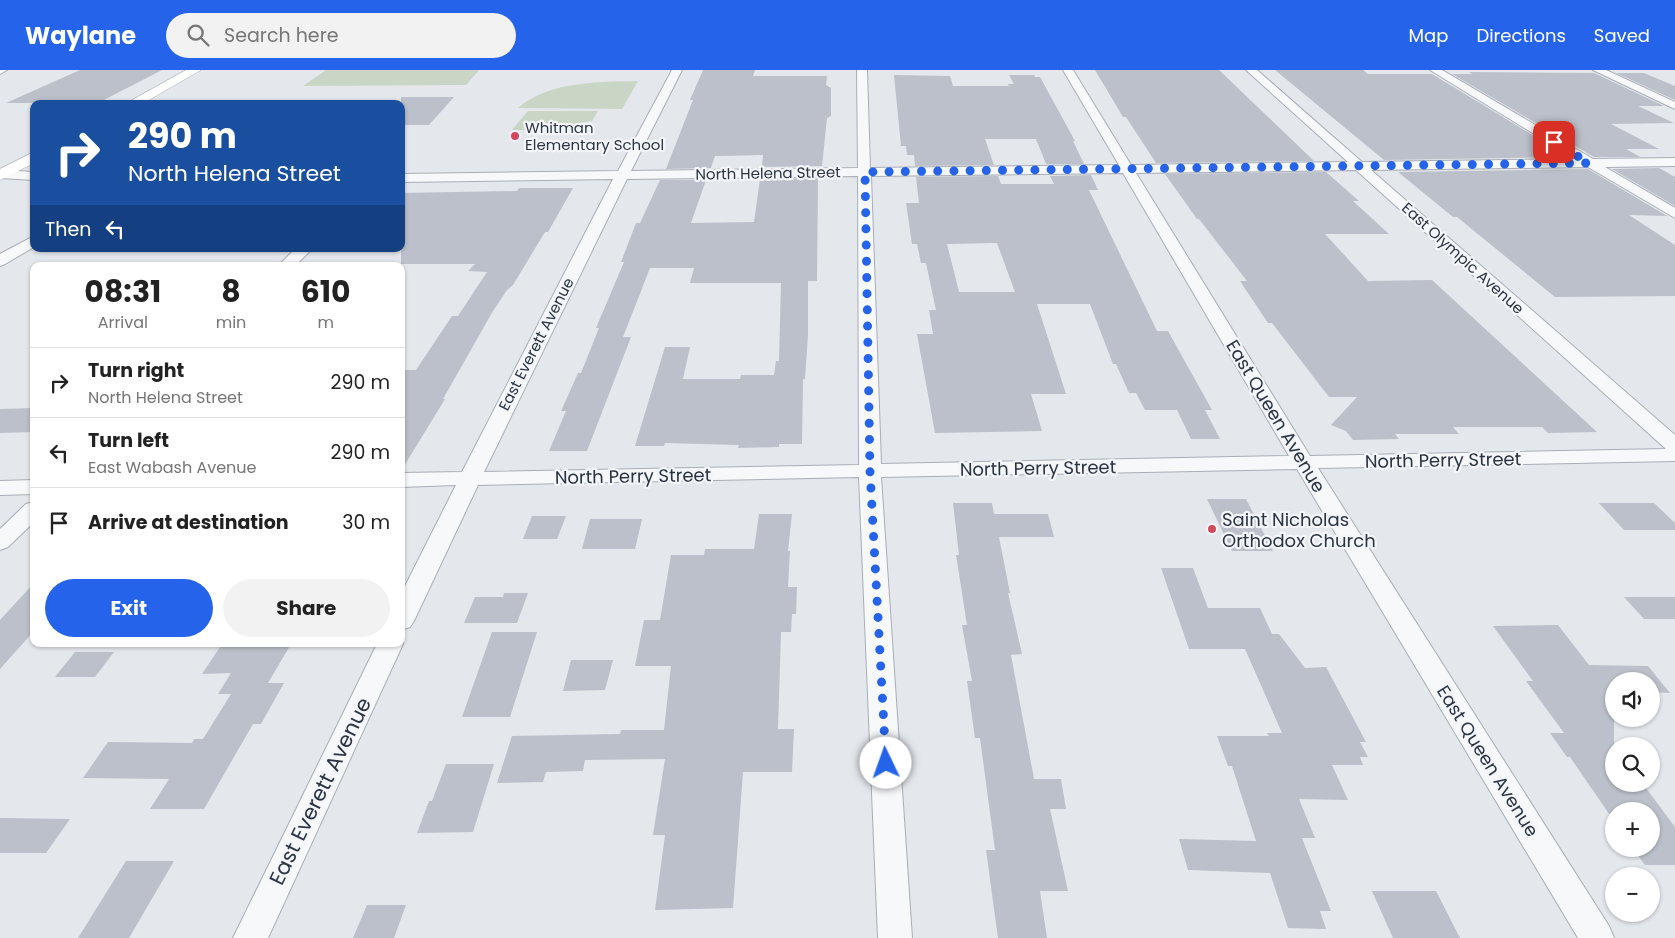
<!DOCTYPE html>
<html lang="en">
<head>
<meta charset="utf-8">
<style>
  body { margin:0; font-family:Poppins,sans-serif; background:#f2f2f2; color:#222; height:100vh; display:flex; flex-direction:column; font-size:19px; white-space:nowrap }
  * { box-sizing:border-box; margin:0 }
  p { font-size:16px; color:#767676 }
  .icon { flex:none; width:28px; height:28px; fill:none; stroke:currentColor; stroke-width:2; stroke-linecap:round; stroke-linejoin:round }
  .map { position:relative; flex:1; overflow:hidden }
  .sheet { position:absolute; left:30px; top:192px; width:375px; height:385px; display:flex; flex-direction:column; background:#fff; border-radius:10px; box-shadow:0 1px 4px #0004 }
  .sheet>* { flex:none }
  .guide { position:absolute; left:30px; top:30px; width:375px; height:152px; border-radius:10px; box-shadow:0 1px 4px #0004; background:#1a4fa0; color:#fff; overflow:hidden }
  .buttons { position:absolute; left:1605px; top:602px; display:grid; gap:10px }
  .buttons a { display:grid; place-items:center; width:55px; height:55px; border-radius:50%; background:#fff; box-shadow:0 1px 4px #0004; font-size:25px }
  .pin { position:absolute; display:grid; place-items:center; width:42px; height:42px; color:#fff; margin:-21px; border-radius:10px; box-shadow:0 2px 8px #0006 }
  .me { position:absolute; width:55px; margin:-28px; rotate:357deg; stroke-linejoin:round; filter:drop-shadow(0 0 4px #0008) }
  .turn { display:flex; align-items:center; gap:18px; height:105px; padding:0 15px; font-size:22px }
  .turn .icon { width:65px; height:65px; stroke-width:2.5 }
  .turn b { display:block; font-size:35px; line-height:42px }
  .then { display:flex; align-items:center; height:48px; padding:0 15px; background:#0003; gap:10px; font-size:19px }
  .eta { display:flex; justify-content:space-evenly; align-items:center; height:85px; text-align:center }
  .eta b { font-size:30px; font-weight:700; line-height:35px }
  .cta { display:flex; gap:10px; margin-top:auto; padding:10px 15px }
  .cta a { flex:1; height:58px; border-radius:30px; background:#2563eb; color:#fff; font-size:20px; font-weight:700; line-height:58px; text-align:center }
  .cta a+a { background:#f2f2f2; color:#222 }
  ul { padding:0; list-style:none }
  li { display:flex; align-items:center; gap:15px; height:70px; padding:0 15px; border-top:1px solid #e0e0e0 }
  li div { flex:1 }
  li b { display:block; font-size:19px }
  li em { font-style:normal }
  header { display:flex; align-items:center; gap:30px; box-sizing:border-box; height:70px; padding:0 25px; background:#2563eb; color:#fff }
  header strong { font-size:24px }
  nav { display:flex; gap:28px; margin-inline-start:auto; font-size:18px }
  .search { width:350px; height:45px; background:#f2f2f2; display:flex; align-items:center; gap:12px; box-sizing:border-box; padding:0 18px; border-radius:28px; color:#767676; font-size:19px }
  .map>svg:first-child { display:block }
  .green { fill:#c9d6c5 }
  .building { fill:#bbc0ca; fill-rule:evenodd }
  .lines { fill:none; stroke-linecap:round; stroke-linejoin:round }
  .street-casing { stroke:#a9aeb7; stroke-width:2 }
  .secondary-casing { stroke:#a9aeb7; stroke-width:1 }
  .street { fill:#f7f8fa; fill-rule:evenodd }
  .secondary { fill:#fff; fill-rule:evenodd }
  .route { stroke:#2563eb; stroke-width:9; stroke-dasharray:0 16.2 }
  .poi-dot { fill:#d1495b; stroke:#f4f6f9; stroke-width:2 }
  .labels { text-anchor:middle; dominant-baseline:central; stroke-width:4.5; stroke-linejoin:round; paint-order:stroke }
  .far-poi-label { font-size:15px; fill:#2b3445; stroke:#f4f6f9; text-anchor:start }
  .far-street-label { font-size:15px; fill:#2b3445; stroke:#f4f6f9 }
  .street-label { font-size:18px; fill:#2b3445; stroke:#f4f6f9 }
  .poi-label { font-size:18px; fill:#2b3445; stroke:#f4f6f9; text-anchor:start }
  .near-street-label { font-size:21px; fill:#2b3445; stroke:#f4f6f9 }
</style>
</head>
<body>
<header>
<strong>Waylane</strong>
<div class="search"><svg class="icon" aria-label="search" viewBox="0 0 24 24"><circle cx="10" cy="10" r="6"/><path d="M15 15l6 6"/></svg>Search here</div>
<nav><a>Map</a><a>Directions</a><a>Saved</a></nav>
</header>
<div class="map">
<svg width="1675" height="868" viewBox="0 0 1675 868">
  <rect width="100%" height="100%" fill="#e4e7ec"/>
  <!-- green -->
  <g class="green">
    <path d="M326 0H479L466 15 303 16Z"/>
    <path d="M638 11 622 39 518 38C549 11 599 12 638 11Z"/>
    <path d="M528 41H598L592 51 540 60H512Z"/>
  </g>
  <!-- building -->
  <g class="building">
    <path d="M80 0H162L98 33H6Z"/>
    <path d="M703 0H755L753 6H827L826 15 831 18V46L827 48 822 96 762 97 763 85 722 86H715L711 98 666 99 693 30H690Z"/>
    <path d="M1095 0H1219L1314 91 1156 93 1126 47H1123Z"/>
    <path d="M1275 0H1363L1368 4H1432L1569 87 1384 90Z"/>
    <path d="M1469 2 1594 3 1664 36H1638L1674 53 1611 54 1659 79H1626L1640 87H1594L1452 4H1472Z"/>
    <path d="M1616 3H1644L1675 16V30Z"/>
    <path d="M894 5 950 6 953 16H1009L1008 14H1014L1009 5H1034L1035 7H1040L1075 71H1073L1084 94H1046L1036 69H985L994 95 915 96 914 85H907L906 76H901Z"/>
    <path d="M401 27H454L429 55H401Z"/>
    <path d="M1659 98 1675 107V136L1612 99Z"/>
    <path d="M1588 99 1667 146 1629 145 1675 175V226L1555 227 1457 147H1453L1398 102Z"/>
    <path d="M1326 102 1359 131H1353L1389 164H1325L1368 211 1432 210 1597 362 1548 363 1542 357H1453L1459 364H1395L1399 369 1353 370 1346 361 1331 355 1357 327H1329L1272 253H1268L1240 211H1247L1199 149H1197L1165 104Z"/>
    <path d="M1091 105 1098 120H1089L1157 261H1168L1212 340H1205L1220 369H1191L1177 340H1145L1136 323H1129L1116 294H1113L1090 234H1037L1066 324H1031L1042 361 935 363 917 264H933L929 240H936L926 193H921L917 174H912L906 133H919L916 107 998 106 1001 114H1054L1050 106ZM997 173 1015 222H959L947 174Z"/>
    <path d="M818 108 817 211H808V265L805 309H803L802 374H779V377L738 378 739 375 665 373 664 376H635L665 277H690L683 309H740L741 305H774L776 291H779L781 213H690L694 198H650L623 267H631L587 381H549L566 341H561L578 303H581L599 258H596L624 192H621L636 153H640L660 110H706L691 153 754 152 760 109Z"/>
    <path d="M519 118H573L548 162H545L513 215 507 220 493 241 443 329H445L401 401V300H416L452 246H458L487 202 468 201 475 194H401V123L517 121Z"/>
    <path d="M34 338V362L0 363V339Z"/>
    <path d="M1207 429H1246L1273 481H1232Z"/>
    <path d="M953 433H992L994 444H1048L1054 467H999L1010 523H1008L1022 584 1011 585 1034 709H1061L1066 739H1050L1068 821H1040L1047 868H998L986 780H995L980 668H975L967 611H972L962 555H967L956 485H959Z"/>
    <path d="M1599 433H1654L1675 453V460H1624Z"/>
    <path d="M759 444H792L788 481H790L788 517H797L796 544H792L791 562H781L778 659H794L792 702H743L733 838 655 840 665 765H653L665 689 585 690 583 701 546 702 543 712 497 713 512 666 620 664 621 660H664L671 596H635L644 550H660L671 485H704L705 479H754Z"/>
    <path d="M532 446H566L557 469H523Z"/>
    <path d="M590 449H642L635 479H582Z"/>
    <path d="M1161 498H1193L1208 538H1260L1272 564H1279L1305 598 1326 597 1366 672H1360L1368 687H1360L1363 695H1332L1348 730 1299 729 1315 768H1302L1331 841H1320L1326 859 1288 858 1270 803 1188 800 1179 769 1256 771 1232 696H1228L1217 666H1269L1267 663H1282L1245 579H1189Z"/>
    <path d="M34 513V561L0 599V550Z"/>
    <path d="M504 523H528L517 553H464L475 527H503Z"/>
    <path d="M1624 527H1675V549H1644Z"/>
    <path d="M1558 555 1589 595 1648 596 1670 623 1651 622V611H1614V714H1643L1675 757V795H1645L1633 779H1651V741H1614V751L1570 687H1567L1550 663H1564L1526 611H1533L1493 556Z"/>
    <path d="M492 562H537L510 647H462Z"/>
    <path d="M222 574H291L268 613H284L261 654H253L204 739H150L169 709 83 708 108 672 192 673 194 669H203L231 624H218L231 603 202 604Z"/>
    <path d="M75 582H114L95 607H55Z"/>
    <path d="M571 590H613L605 620 563 621Z"/>
    <path d="M446 694H494L473 762 417 763 429 731H432Z"/>
    <path d="M0 748 70 749 46 783H0Z"/>
    <path d="M126 791H174L129 868H78Z"/>
    <path d="M1372 821H1436L1460 868H1393Z"/>
    <path d="M367 835H406L394 868H353Z"/>
  </g>
  <g class="lines">
    <!-- street casing -->
    <g class="street-casing">
      <g id="street">
        <path d="M0 0H7L0 4Z"/>
        <path d="M672 0H682L631 101 858 98 857 0H867L870 98 1119 95 1063 0H1073L1131 95 1348 92 1246 0H1257L1362 92 1575 89 1430 0H1442L1593 89 1675 88V96L1605 97 1675 138V148L1588 97 1371 100 1675 365V391L1318 398 1609 856 1614 868H1578L1297 399 881 407 912 868H878L859 407 478 415 414 551 410 557 401 560V524L456 415 401 417V403L462 402 613 109 401 112V104L618 101ZM1356 100 1666 379 1310 386 1136 103ZM1123 103 1289 386 881 394 871 106ZM858 106 859 395 484 402 627 109Z"/>
        <path d="M1593 0H1606L1675 32V39Z"/>
        <path d="M0 100 34 102V110L0 108Z"/>
        <path d="M34 166V177L5 194 0 196V184Z"/>
        <path d="M295 179H312L295 196H278Z"/>
        <path d="M34 410V424L0 425V411Z"/>
        <path d="M34 432V452L8 477 0 480V459L26 434Z"/>
        <path d="M401 570 403 574 268 868H233L377 574H401Z"/>
      </g>
    </g>
    <!-- secondary casing -->
    <g class="secondary-casing">
      <g id="secondary">
        <path d="M186 0H201L142 34H125Z"/>
        <path d="M34 82V93L0 110V99Z"/>
      </g>
    </g>
    <!-- street -->
    <use href="#street" class="street"/>
    <!-- secondary -->
    <use href="#secondary" class="secondary"/>
  </g>
  <g class="lines">
    <!-- route -->
    <path class="route" d="M886 693 870 401 865 102 1589 93 1554 72"/>
  </g>
  <!-- markers -->
  <g class="poi-dot">
    <circle cx="515" cy="66" r="5"/>
    <circle cx="1212" cy="459" r="5"/>
  </g>
  <g class="labels">
    <!-- far-poi labels -->
    <g class="far-poi-label">
      <text x="525" y="57">Whitman<tspan x="525" dy="17">Elementary School</tspan></text>
    </g>
    <!-- far-street labels -->
    <g class="far-street-label">
      <text transform="translate(768 103) rotate(-1)">North Helena Street</text>
      <text transform="translate(1463 188) rotate(42)">East Olympic Avenue</text>
      <text transform="translate(536 274) rotate(-63)">East Everett Avenue</text>
    </g>
    <!-- street labels -->
    <g class="street-label">
      <text transform="translate(1276 346) rotate(59)">East Queen Avenue</text>
      <text transform="translate(1443 390) rotate(-1)">North Perry Street</text>
      <text transform="translate(1038 398) rotate(-1)">North Perry Street</text>
      <text transform="translate(633 406) rotate(-1)">North Perry Street</text>
      <text transform="translate(1488 691) rotate(58)">East Queen Avenue</text>
    </g>
    <!-- poi labels -->
    <g class="poi-label">
      <text x="1222" y="449">Saint Nicholas<tspan x="1222" dy="21">Orthodox Church</tspan></text>
    </g>
    <!-- near-street labels -->
    <g class="near-street-label">
      <text transform="translate(320 721) rotate(-64)">East Everett Avenue</text>
    </g>
  </g>
</svg>
<div class="buttons">
<a><svg class="icon" aria-label="sound" viewBox="0 0 24 24"><path d="M4 9h4l5-4v14l-5-4H4zM17 9q2 3 0 6"/></svg></a>
<a><svg class="icon" aria-label="search" viewBox="0 0 24 24"><circle cx="10" cy="10" r="6"/><path d="M15 15l6 6"/></svg></a>
<a>+</a>
<a>−</a>
</div>
<div class="pin" style="left:1554px;top:72px;background:#d93025"><svg class="icon" aria-label="arrive" viewBox="0 0 24 24"><path d="M6 21V4h12l-3 4 3 4H6"/></svg></div>
<svg class="me" style="left:886px;top:693px" viewBox="-20 -20 40 40"><circle r="19" fill="#fff"/><path d="M0-13L10 11 0 6-10 11z" fill="#2563eb"/></svg>
<div class="guide">
<div class="turn"><svg class="icon" aria-label="right" viewBox="0 0 24 24"><path d="M7 20v-9h11M14 6l5 5-5 5"/></svg><div><b>290 m</b>North Helena Street</div></div>
<div class="then">Then<svg class="icon" aria-label="left" viewBox="0 0 24 24"><path d="M17 20v-9H6M10 6l-5 5 5 5"/></svg></div>
</div>
<section class="sheet">
<div class="eta">
<div><b>08:31</b><p>Arrival</p></div>
<div><b>8</b><p>min</p></div>
<div><b>610</b><p>m</p></div>
</div>
<ul>
<li><svg class="icon" aria-label="right" viewBox="0 0 24 24"><path d="M7 20v-9h11M14 6l5 5-5 5"/></svg><div><b>Turn right</b><p>North Helena Street</p></div><em>290 m</em></li>
<li><svg class="icon" aria-label="left" viewBox="0 0 24 24"><path d="M17 20v-9H6M10 6l-5 5 5 5"/></svg><div><b>Turn left</b><p>East Wabash Avenue</p></div><em>290 m</em></li>
<li><svg class="icon" aria-label="arrive" viewBox="0 0 24 24"><path d="M6 21V4h12l-3 4 3 4H6"/></svg><div><b>Arrive at destination</b></div><em>30 m</em></li>
</ul>
<div class="cta"><a>Exit</a><a>Share</a></div>
</section>
</div>
</body>
</html>
